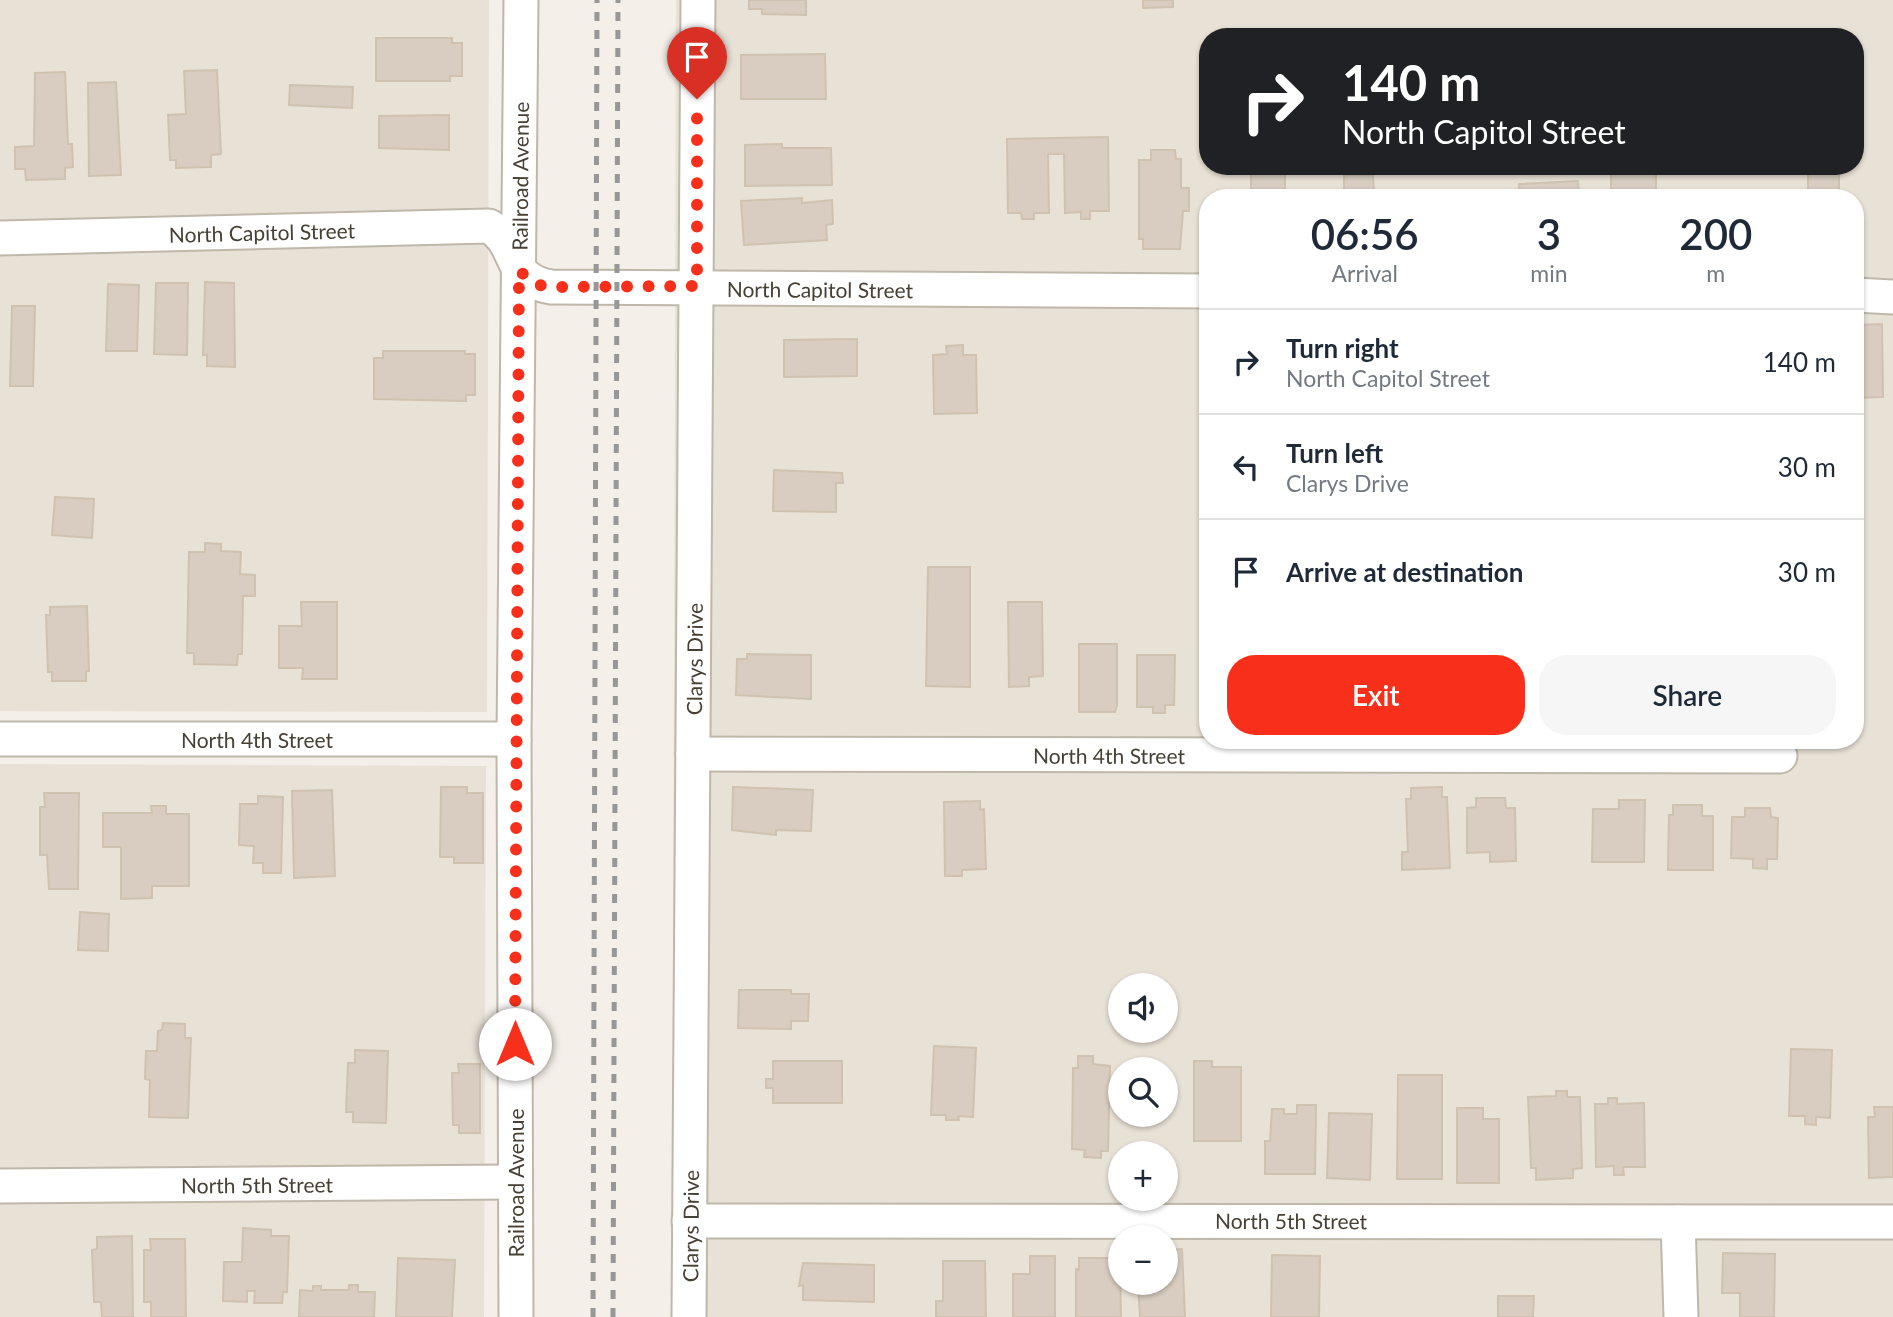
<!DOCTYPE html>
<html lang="en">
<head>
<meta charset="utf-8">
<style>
  body { margin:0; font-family:Lato,sans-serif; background:#f6f6f7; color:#1f2937; height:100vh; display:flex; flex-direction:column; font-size:26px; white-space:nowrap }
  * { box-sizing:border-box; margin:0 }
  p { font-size:23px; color:#747a83 }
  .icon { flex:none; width:38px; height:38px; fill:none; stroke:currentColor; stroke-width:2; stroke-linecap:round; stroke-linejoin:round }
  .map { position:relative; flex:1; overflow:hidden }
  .sheet { position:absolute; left:1199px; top:189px; width:665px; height:560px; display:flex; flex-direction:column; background:#fff; border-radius:28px; box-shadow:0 2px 5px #0004 }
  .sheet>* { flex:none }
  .banner { position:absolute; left:1199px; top:28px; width:665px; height:147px; border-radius:28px; box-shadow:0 2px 5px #0004; background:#202124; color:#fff; overflow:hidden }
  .fabs { position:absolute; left:1108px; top:973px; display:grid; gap:14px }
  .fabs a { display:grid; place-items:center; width:70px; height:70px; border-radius:50%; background:#fff; box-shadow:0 2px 5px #0004; font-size:35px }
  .pin { position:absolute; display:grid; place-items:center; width:60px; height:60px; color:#fff; margin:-72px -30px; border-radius:50% 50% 50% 0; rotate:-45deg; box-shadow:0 0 7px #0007 }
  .pin .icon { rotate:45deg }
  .me { position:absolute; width:77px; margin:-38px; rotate:0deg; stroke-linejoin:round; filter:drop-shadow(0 0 5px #0008) }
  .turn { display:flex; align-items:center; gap:24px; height:147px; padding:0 28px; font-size:32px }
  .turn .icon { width:91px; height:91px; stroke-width:2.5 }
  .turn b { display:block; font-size:49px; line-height:60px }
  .eta { display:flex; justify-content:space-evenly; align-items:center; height:119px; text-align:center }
  .eta b { font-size:42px; font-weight:600; line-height:49px }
  .primary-button { display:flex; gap:14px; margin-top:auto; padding:14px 28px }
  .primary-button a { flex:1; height:80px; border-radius:28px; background:#f8301b; color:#fff; font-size:28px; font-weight:600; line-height:80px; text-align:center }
  .primary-button a+a { background:#f6f6f7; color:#1f2937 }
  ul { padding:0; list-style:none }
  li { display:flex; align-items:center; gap:21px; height:105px; padding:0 28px; border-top:2px solid #e0e1e3 }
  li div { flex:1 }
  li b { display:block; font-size:26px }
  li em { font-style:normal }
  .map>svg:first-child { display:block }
  .residential { fill:#e8e1d6; fill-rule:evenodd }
  .building { fill:#d8cdc0; stroke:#d0c2b0; stroke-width:2 }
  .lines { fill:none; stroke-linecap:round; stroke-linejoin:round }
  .street-casing { stroke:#bfb7aa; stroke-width:37 }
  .street { stroke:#fff; stroke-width:33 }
  .rail { stroke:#979797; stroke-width:5; stroke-dasharray:9 9; stroke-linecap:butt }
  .route { stroke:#f8301b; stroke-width:12; stroke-dasharray:0 21.6 }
  .labels { text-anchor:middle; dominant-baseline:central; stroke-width:6; stroke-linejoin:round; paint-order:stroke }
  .street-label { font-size:21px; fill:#474036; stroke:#fff }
</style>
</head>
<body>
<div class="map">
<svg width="1893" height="1317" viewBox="0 0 1893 1317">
  <rect width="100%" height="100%" fill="#f4efe8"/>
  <!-- residential -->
  <g class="residential">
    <path d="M0 0H489L487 712 0 711Z"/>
    <path d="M676 0H1893V1317H672ZM1208 37H1855V166H1208ZM1208 198H1855V740H1208ZM1120 985H1166V1031H1120ZM1120 1069H1166V1115H1120ZM1120 1153H1166V1199H1120ZM1120 1237H1166V1283H1120Z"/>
    <path d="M0 764 486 766 484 1317H0Z"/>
  </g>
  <!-- building -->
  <g class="building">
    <path d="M749 0H806V15L762 14V9H749Z"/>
    <path d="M1143 0H1173V7L1143 8Z"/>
    <path d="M376 38H452V43H462V76H450V81H376Z"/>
    <path d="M825 54 826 99H741V55Z"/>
    <path d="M217 70 221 154 211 155V167L176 168V160H170L168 115 186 114 184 71Z"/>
    <path d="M65 72 68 144H72L73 167 65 168V179L26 180 25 169H15V147L34 146 35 73Z"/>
    <path d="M116 82 121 175 89 176 88 83Z"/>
    <path d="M290 85 353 87 352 108 289 105Z"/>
    <path d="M449 115V150L379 148V116Z"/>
    <path d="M1108 137 1109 211H1090V219H1081V212L1065 213 1064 154H1048L1049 213H1034V219H1022L1021 213H1008L1007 139Z"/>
    <path d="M782 144V148H831L832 185 745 186V145Z"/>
    <path d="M1151 150H1175L1176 159H1181V188H1189V211H1183L1180 249H1143V239H1139V160H1151Z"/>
    <rect x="1251" y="166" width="34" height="32"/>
    <path d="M1611 166H1656V194L1650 195V198H1611Z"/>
    <path d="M1836 166 1839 168V198H1808V168Z"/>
    <path d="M1344 175H1373L1374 193H1379V198H1339L1344 197Z"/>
    <path d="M1578 181 1579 198H1520L1519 184Z"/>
    <path d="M802 198V203L832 200 833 224 826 225 827 240 744 245 741 201Z"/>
    <path d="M205 282 234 283 235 367 207 366V355H203Z"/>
    <path d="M156 283H188L187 355 154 354Z"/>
    <path d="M108 284 139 285 137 351H106Z"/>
    <path d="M12 306H35L33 386H10Z"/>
    <path d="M1882 324 1883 397 1855 398V325Z"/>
    <path d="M857 339V376L784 377V340Z"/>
    <path d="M963 345V355H976L977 413 934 414 933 355 947 354 946 346Z"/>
    <path d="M383 351H465V354H475V395H466V401L374 399V358H383Z"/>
    <path d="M774 470 842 473 843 483H836V512L773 511Z"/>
    <path d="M55 497 94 499 92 538 52 535Z"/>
    <path d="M205 543 221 544V551L241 552 240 574 255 575V596H243L242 654H238L237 665 194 664V653H187L189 552H205Z"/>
    <path d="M928 567H970V687L926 686Z"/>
    <path d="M301 602H337V679H302L303 668H279V626H302Z"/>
    <path d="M1008 602H1042L1043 676 1029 677V686L1009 687Z"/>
    <path d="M87 606 89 671H86V681H52V672H48L46 615H50V607Z"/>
    <path d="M1079 644H1117V705L1115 712H1079Z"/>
    <path d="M747 654 811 655V699L736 695 737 659H747Z"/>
    <path d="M1137 655H1175L1174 705H1165V713H1153V707H1137Z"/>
    <path d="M441 787H467V793H483V863H454V857H440Z"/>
    <path d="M733 787 813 790 811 831 776 830V835L732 830Z"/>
    <path d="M1442 787V797H1447L1450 868 1402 870V852H1408L1406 799H1411V788Z"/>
    <path d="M332 790 335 876 294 878 292 791Z"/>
    <path d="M44 793H79L78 889H49L47 855H40V807H45Z"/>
    <path d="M258 796 283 797 281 873H263V863H253L254 846 239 845 240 804H258Z"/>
    <path d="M1476 798H1505L1506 808H1515L1516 861 1490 862V852L1467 853V808L1476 807Z"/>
    <path d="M1619 800H1645L1644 862H1592L1593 809H1619Z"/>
    <path d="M980 801V810L984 809 986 869 962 870V876H945L944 802Z"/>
    <path d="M1673 805H1702V816H1713V870H1668L1669 815H1673Z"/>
    <path d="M151 806H166V814H189V886H152V898L121 899V847H103V813H152Z"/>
    <path d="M1745 808H1770L1771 817 1778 818 1777 859H1767V869L1753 868V859L1731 858 1732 817H1745Z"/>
    <path d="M80 912 109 914 108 951 78 950Z"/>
    <path d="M739 990H791V994H809L808 1021H791V1029L738 1028Z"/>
    <path d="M163 1023 185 1024V1038H191L188 1118 149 1117 150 1080 145 1079 146 1051H157L158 1031 162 1030Z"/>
    <path d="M934 1046 976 1048 973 1117 958 1116 959 1120H946V1115H931Z"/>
    <path d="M1791 1049 1832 1050 1830 1118 1816 1117V1125L1805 1124V1116H1789Z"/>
    <path d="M355 1050 388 1051 386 1123 353 1122V1112H346L348 1063H355Z"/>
    <path d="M1078 1056H1093V1064L1110 1066 1108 1151H1101V1158L1084 1157 1085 1150 1072 1149 1073 1068H1078Z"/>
    <path d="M773 1061H842V1103H773V1088H766V1079H773Z"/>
    <path d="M1194 1061H1212V1067H1241V1141H1194Z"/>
    <path d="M458 1064H480V1133H459V1125H453L452 1073H459Z"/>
    <path d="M1398 1075H1442V1179H1397Z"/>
    <path d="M1556 1091H1567V1097H1580L1582 1168 1573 1169V1178L1536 1180V1168H1531L1528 1097 1556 1096Z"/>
    <path d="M1608 1098H1617V1104L1644 1103 1645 1167H1623L1624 1175H1614V1166L1596 1167 1595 1104H1608Z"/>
    <path d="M1297 1105H1316L1315 1174H1265V1141H1270L1272 1109H1284V1114H1297Z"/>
    <path d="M1874 1107H1893V1177L1869 1178 1868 1117H1875Z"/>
    <path d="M1457 1108H1483V1119H1499V1183H1457Z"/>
    <path d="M1329 1113 1372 1114 1370 1180 1327 1178Z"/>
    <path d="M243 1228 271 1230V1236H289L287 1292H283L282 1303H254L255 1291H247V1302L223 1301 224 1262H242Z"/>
    <path d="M132 1236 133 1317H102L101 1302H94L92 1250 97 1249V1237Z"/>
    <path d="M150 1239H185L186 1317H151V1302H144V1250H151Z"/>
    <path d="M1182 1249 1185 1317H1140L1138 1283H1166V1250Z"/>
    <path d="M1723 1253 1775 1254 1774 1317H1740V1293H1722Z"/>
    <path d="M1272 1255 1320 1256 1319 1317H1271Z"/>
    <path d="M1030 1256H1055V1317H1013V1274H1030Z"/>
    <path d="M398 1258 455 1260 452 1317H396Z"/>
    <path d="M1079 1258H1116L1117 1267H1120L1121 1317H1076V1269L1079 1270Z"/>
    <path d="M943 1261H985L986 1317H936V1301H943Z"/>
    <path d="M803 1263 874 1265V1302L803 1300V1285L799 1286Z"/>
    <path d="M349 1285H358V1292H375L374 1317H299L300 1290 313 1291V1286H321V1290H349Z"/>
    <path d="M1498 1296H1534L1533 1317H1498Z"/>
  </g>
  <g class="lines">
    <!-- street casing -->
    <g class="street-casing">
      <g id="street">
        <path id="s1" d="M0 238 489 226C520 244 505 279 551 287L1208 291"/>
        <path d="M1855 295 1893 297"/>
        <path id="s2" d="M0 739H514"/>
        <path id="s3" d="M693 754 1780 756"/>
        <path id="s4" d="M0 1186 515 1182"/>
        <path id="s5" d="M689 1221C1091 1218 1492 1221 1893 1222"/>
        <path d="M1678 1222 1681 1317"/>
        <path id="s6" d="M516 1317 514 739 521 0"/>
        <path id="s7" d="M689 1317 698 0"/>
      </g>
    </g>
    <!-- street -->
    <use href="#street" class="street"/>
    <!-- rail -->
    <g class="rail">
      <path d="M593 1317 597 0"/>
      <path d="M613 1317 618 0"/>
    </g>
  </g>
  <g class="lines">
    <!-- route -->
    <path class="route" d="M515 1044 519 271 539 285 551 287 697 286V99"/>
  </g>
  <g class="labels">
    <!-- street labels -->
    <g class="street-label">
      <text stroke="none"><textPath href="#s6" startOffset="1141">Railroad Avenue</textPath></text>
      <text stroke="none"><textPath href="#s1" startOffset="262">North Capitol Street</textPath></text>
      <text stroke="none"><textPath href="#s1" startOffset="849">North Capitol Street</textPath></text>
      <text stroke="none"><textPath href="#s7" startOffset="658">Clarys Drive</textPath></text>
      <text stroke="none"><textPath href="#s2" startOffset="257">North 4th Street</textPath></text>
      <text stroke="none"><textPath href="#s3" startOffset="416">North 4th Street</textPath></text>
      <text transform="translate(515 1183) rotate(-90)">Railroad Avenue</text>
      <text stroke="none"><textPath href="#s4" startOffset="257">North 5th Street</textPath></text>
      <text stroke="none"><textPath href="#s5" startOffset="602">North 5th Street</textPath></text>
      <text stroke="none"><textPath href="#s7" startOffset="91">Clarys Drive</textPath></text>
    </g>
  </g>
</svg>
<div class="fabs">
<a><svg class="icon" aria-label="sound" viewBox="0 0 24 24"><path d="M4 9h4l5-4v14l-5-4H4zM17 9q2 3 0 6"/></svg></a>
<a><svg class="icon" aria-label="search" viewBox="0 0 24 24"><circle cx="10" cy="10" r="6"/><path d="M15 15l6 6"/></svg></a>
<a>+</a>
<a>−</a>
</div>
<div class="pin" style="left:697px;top:99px;background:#d93025"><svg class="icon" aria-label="arrive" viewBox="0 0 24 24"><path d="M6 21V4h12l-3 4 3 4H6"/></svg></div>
<svg class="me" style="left:515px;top:1044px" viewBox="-20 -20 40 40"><circle r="19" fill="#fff"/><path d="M0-13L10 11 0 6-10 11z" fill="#f8301b"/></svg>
<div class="banner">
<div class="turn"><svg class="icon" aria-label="right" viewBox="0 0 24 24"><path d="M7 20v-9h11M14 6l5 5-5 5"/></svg><div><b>140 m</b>North Capitol Street</div></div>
</div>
<section class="sheet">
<div class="eta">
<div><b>06:56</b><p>Arrival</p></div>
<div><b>3</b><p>min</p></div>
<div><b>200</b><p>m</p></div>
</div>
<ul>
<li><svg class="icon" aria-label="right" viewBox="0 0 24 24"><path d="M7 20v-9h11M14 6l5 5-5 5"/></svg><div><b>Turn right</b><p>North Capitol Street</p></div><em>140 m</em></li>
<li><svg class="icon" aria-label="left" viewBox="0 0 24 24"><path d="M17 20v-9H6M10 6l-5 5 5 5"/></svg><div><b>Turn left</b><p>Clarys Drive</p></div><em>30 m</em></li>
<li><svg class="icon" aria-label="arrive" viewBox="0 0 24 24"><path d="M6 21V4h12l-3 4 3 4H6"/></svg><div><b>Arrive at destination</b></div><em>30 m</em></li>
</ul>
<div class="primary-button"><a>Exit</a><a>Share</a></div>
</section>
</div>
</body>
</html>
